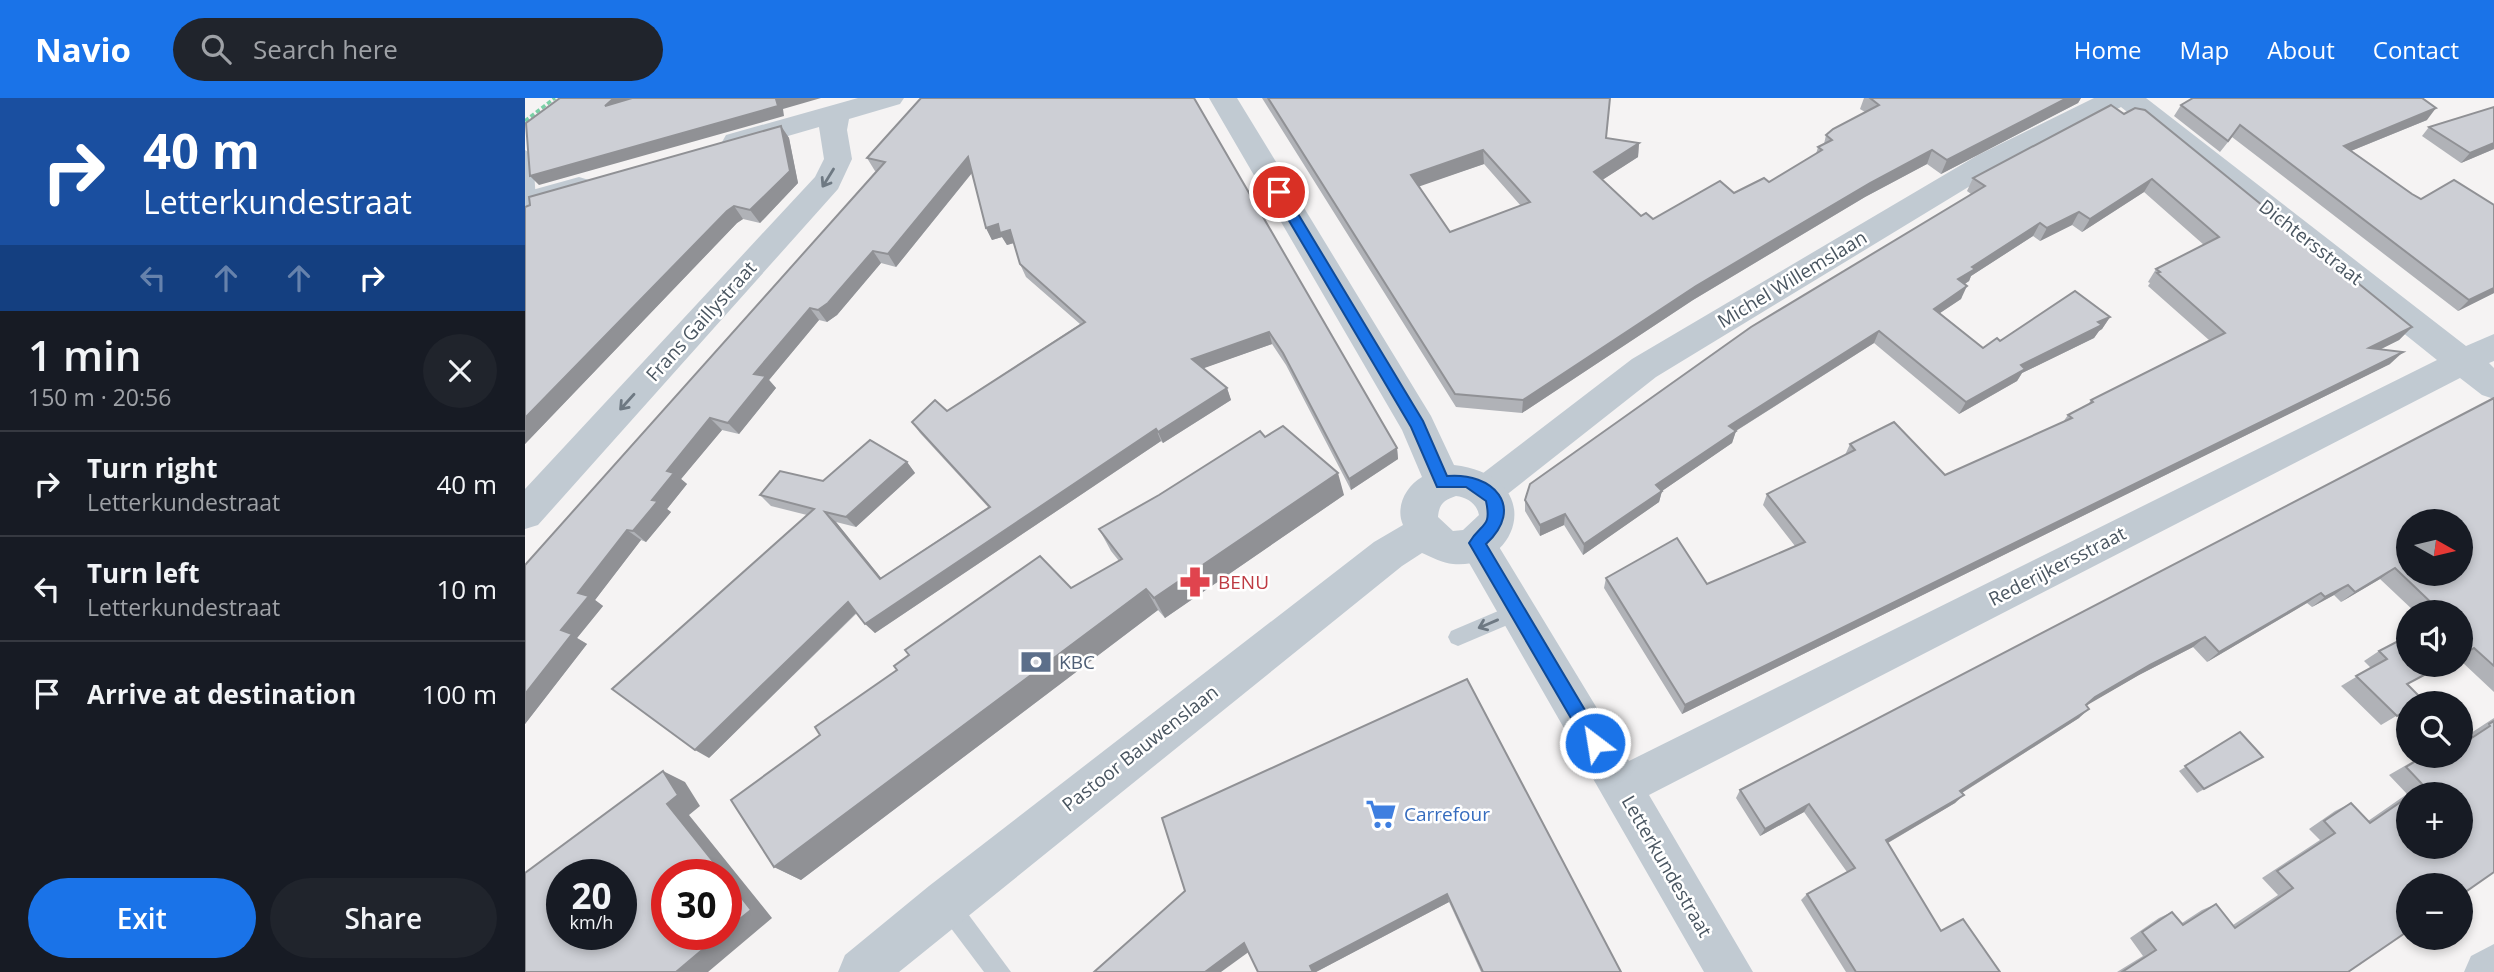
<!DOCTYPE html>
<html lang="en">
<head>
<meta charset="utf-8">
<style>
  body { margin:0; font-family:"Open Sans",sans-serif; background:#20242c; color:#f1f3f6; height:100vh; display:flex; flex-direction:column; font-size:26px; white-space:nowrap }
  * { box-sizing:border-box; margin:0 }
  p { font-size:23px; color:#9ea1a6 }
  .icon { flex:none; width:38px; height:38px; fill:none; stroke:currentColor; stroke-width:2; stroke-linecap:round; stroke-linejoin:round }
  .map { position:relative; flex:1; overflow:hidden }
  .sheet { display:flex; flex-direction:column; background:#171b24; width:525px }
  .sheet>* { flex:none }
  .banner { background:#1a4fa0; color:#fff; overflow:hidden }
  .needle { width:46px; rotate:98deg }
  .buttons { position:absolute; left:1871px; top:411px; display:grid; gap:14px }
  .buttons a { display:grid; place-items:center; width:77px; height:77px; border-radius:50%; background:#171b24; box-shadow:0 4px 10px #0003; font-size:35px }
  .speed { position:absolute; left:21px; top:761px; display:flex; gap:14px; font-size:35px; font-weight:700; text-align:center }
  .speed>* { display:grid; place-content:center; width:91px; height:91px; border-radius:50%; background:#171b24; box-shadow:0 4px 10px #0003; line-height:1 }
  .speed small { font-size:18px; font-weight:400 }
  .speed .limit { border:10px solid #d22; background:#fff; color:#111 }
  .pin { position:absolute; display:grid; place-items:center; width:60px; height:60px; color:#fff; margin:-30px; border:4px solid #fff; border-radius:50%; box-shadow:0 2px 7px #0007 }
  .me { position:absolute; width:77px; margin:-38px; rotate:329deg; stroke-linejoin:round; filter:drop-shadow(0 0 5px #0008) }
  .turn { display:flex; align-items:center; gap:24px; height:147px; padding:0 28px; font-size:32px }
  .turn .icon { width:91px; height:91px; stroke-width:2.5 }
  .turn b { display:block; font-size:49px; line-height:60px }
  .lanes { display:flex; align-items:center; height:66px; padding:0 28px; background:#0003; justify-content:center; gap:35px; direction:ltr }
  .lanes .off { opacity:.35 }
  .round { display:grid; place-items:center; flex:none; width:74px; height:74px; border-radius:37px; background:#20242c }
  .head { display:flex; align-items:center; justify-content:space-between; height:119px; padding:0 28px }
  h1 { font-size:42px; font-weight:600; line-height:52px }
  .button { display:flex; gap:14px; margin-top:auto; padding:14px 28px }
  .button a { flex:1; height:80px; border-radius:42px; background:#1a73e8; color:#fff; font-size:28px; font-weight:600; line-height:80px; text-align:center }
  .button a+a { background:#20242c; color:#f1f3f6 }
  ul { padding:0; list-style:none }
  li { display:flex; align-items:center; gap:21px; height:105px; padding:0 28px; border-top:2px solid #363941 }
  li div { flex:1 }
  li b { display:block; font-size:26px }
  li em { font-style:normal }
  header { display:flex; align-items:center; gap:42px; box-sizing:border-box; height:98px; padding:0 35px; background:#1a73e8; color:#fff }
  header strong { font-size:33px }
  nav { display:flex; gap:38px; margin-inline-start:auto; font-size:24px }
  .search { width:490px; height:63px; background:#20242c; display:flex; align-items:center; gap:18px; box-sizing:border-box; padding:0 24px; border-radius:38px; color:#9ea1a6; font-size:26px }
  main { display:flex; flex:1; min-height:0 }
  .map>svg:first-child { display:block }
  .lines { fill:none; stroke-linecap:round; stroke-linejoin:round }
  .path { stroke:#7ad0a6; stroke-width:3.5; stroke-dasharray:4.5 2.5; stroke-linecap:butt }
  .service { fill:#c1cad2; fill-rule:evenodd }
  .minor { fill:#c1cad2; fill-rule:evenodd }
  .tertiary { fill:#c1cad2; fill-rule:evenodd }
  .wall { fill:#b0b2b7; fill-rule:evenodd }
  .shaded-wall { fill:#909195 }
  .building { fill:#cdcfd5; stroke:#909195; stroke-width:2; fill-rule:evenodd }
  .oneway { stroke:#6e7983 }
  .route { fill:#1a73e8; stroke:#114b97; stroke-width:2 }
  .labels { text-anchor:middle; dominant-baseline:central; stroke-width:5; stroke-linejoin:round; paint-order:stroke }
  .street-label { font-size:19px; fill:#4a5661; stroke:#fff }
  .health-label { font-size:19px; fill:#be3a42; stroke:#fff; text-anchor:start }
  .service-label { font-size:19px; fill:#4e5e75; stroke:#fff; text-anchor:start }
  .shop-label { font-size:19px; fill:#366cbe; stroke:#fff; text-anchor:start }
</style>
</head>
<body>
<header>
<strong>Navio</strong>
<div class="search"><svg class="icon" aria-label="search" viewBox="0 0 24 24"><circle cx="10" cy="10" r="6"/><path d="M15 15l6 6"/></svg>Search here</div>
<nav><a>Home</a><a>Map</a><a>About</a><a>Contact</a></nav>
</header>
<main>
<section class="sheet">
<div class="banner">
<div class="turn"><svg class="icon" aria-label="right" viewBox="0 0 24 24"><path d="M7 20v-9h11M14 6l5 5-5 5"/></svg><div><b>40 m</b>Letterkundestraat</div></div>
<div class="lanes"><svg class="icon off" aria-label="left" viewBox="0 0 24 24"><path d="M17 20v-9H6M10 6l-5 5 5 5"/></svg><svg class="icon off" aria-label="ahead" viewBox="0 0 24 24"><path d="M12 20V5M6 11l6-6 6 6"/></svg><svg class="icon off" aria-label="ahead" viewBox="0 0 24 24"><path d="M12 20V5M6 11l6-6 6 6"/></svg><svg class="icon" aria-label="right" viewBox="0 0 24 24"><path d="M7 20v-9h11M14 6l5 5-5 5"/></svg></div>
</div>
<div class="head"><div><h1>1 min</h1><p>150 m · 20:56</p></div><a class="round"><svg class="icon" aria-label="close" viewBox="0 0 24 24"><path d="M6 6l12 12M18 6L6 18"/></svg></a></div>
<ul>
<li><svg class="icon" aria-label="right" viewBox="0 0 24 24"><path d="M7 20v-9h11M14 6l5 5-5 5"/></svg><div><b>Turn right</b><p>Letterkundestraat</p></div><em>40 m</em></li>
<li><svg class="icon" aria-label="left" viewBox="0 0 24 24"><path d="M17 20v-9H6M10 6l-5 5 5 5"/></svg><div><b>Turn left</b><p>Letterkundestraat</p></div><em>10 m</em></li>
<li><svg class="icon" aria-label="arrive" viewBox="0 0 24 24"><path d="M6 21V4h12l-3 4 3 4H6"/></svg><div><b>Arrive at destination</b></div><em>100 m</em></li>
</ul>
<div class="button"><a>Exit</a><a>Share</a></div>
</section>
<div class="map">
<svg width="1969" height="874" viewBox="0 0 1969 874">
  <rect width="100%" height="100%" fill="#f5f3f3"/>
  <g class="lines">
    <!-- path -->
    <path class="path" d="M0 23 30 0"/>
    <!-- service -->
    <g class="service">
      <path d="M0 52 8 57 11 103 3 108 0 107Z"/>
      <path d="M992 505 999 508 1002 514 999 520 933 548 926 545 923 539 926 533Z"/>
      <path d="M421 793 429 797 486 874H459L413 813 409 805 413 797Z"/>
    </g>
    <!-- minor -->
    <g class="minor">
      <path d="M333 0H379L375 6 324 21 322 32 327 61 313 91 13 427 0 431V391L290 79 299 61 294 29 211 53 201 51 197 44 201 37Z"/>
      <path d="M1569 0H1621L1941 248 1969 236V263L1964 265 1969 270V301L1957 297 1935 280 1124 697 1228 874H1179L939 456 934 445 939 434 952 429 965 434 1104 663 1912 262 1596 9 1473 71 1131 279 975 402 962 407 949 402 944 392 949 382 1107 261 1453 57Z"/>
      <path d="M54 79 64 82 69 89 64 96 0 114V94Z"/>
      <path d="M1969 846V874H1939L1946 858Z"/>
    </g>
    <!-- tertiary -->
    <path class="tertiary" d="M684 0H712L906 318 929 367C1024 379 994 472 928 466 918 465 906 459 897 455L877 468 374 874H313L320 857 404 788 849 444 878 427C870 409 881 388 897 379L877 332ZM931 398C942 399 952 406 954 417L938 432 928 433 913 419C914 406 919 402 931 398Z"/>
  </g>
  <!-- wall -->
  <g class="wall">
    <path d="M669 0 872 350 873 361 826 392 761 267 747 246 678 270 702 290 706 302 638 345 636 343 350 535 332 515 184 660 282 417 246 408 235 397 382 364 390 375 331 429 311 424 356 480 463 409 395 335 387 324 422 313 555 226 501 179 495 166 489 145 482 147 477 139 467 142 461 130 447 75 371 169 356 165 312 217 302 224 294 222 244 282 251 290 214 336 197 332 156 381 162 386 142 411 146 414 121 444 116 442 70 502 78 508 52 540 62 546 0 626V467L352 73H350L342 60Z"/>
    <path d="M737 0H1085L1081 40 1114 45 1113 59 1077 82 1116 118 1128 121 1244 84 1291 56 1293 49 1299 46 1301 37 1340 14 1335 11 1339 0H1556L1553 5 1416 76 1402 66 1340 99 1168 202 997 315 931 309ZM959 66 996 108 925 134 893 88Z"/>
    <path d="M1586 7 1887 229 1874 242 1854 252 1865 266 1157 616 1079 490 1081 480 1182 486 1270 448 1238 407 1242 396 1320 357 1325 346 1420 377 1538 324 1543 317 1563 307 1566 302 1684 242 1623 188 1625 185 1623 184 1631 171 1679 147 1619 94 1557 134 1547 127 1515 143 1508 138 1446 178 1444 183 1440 186 1436 201 1415 215 1458 250 1475 243 1585 219 1577 231 1574 233 1569 240 1497 275 1492 283 1434 316 1349 245 1211 333 1207 345 1137 393 1134 404 1058 457 1039 427 1015 438 1000 413V402L1446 96 1442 93 1448 80Z"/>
    <path d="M1656 7 1902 22 1826 53 1887 96 1896 101 1969 107V195L1933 213 1707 39 1695 54 1649 18Z"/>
    <path d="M1969 9V51L1936 65 1897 38 1904 29Z"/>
    <path d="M256 28 264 40 273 85 235 125 218 121 212 125 0 346V109Z"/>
    <path d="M1969 300V594L1936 563V514H1890L1855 481 1816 504 1809 497 1787 509 1782 505 1682 564 1668 549 1614 577 1561 607 1554 620 1437 695 1430 705 1363 745 1416 833 1475 874H1321L1276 802 1282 796 1322 774 1279 714 1235 738 1211 700 1215 692Z"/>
    <path d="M740 339 819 397 640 520 633 512 276 782 249 769 546 490 594 463 586 453 574 431Z"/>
    <path d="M1883 538V611L1856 627 1816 588 1846 570 1839 563 1854 553Z"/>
    <path d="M942 581 1096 874H956L924 804 791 874H733Z"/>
    <path d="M1969 620V774L1823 874H1592L1618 858 1605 840 1634 820 1647 814 1657 825 1677 812 1691 806 1708 827 1753 797 1737 780 1795 742 1784 731 1810 713 1826 705 1843 723 1882 696 1864 677 1897 658H1936V645L1948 637 1946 635ZM1883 696H1936L1883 749Z"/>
    <path d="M1715 634 1730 664 1672 695 1654 673Z"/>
  </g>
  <!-- shaded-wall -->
  <g class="shaded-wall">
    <path d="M89 0H109L80 8Z"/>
    <path d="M255 0H296L258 11 259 18 14 87 5 78Z"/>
    <path d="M1542 0H1556L1553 5 1416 76 1422 62Z"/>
    <path d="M1911 10 1902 22 1811 59 1819 48Z"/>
    <path d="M256 28 264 40 273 85 235 125 225 112Z"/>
    <path d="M1114 45 1113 59 1068 88 1069 74Z"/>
    <path d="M1969 45V51L1936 65 1945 55Z"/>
    <path d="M958 52 959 66 887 91 886 77Z"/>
    <path d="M1407 52 1402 66 1340 99 1168 202 997 315 998 302 1171 188 1345 85Z"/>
    <path d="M443 59 450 71 371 169 363 156Z"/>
    <path d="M1627 81 1619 94 1557 134 1565 121Z"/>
    <path d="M209 108 218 121 212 125 0 346V320L202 113Z"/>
    <path d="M1554 114 1547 127 1515 143 1522 130Z"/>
    <path d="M1515 125 1508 138 1446 178 1444 183 1427 194 1433 181 1447 169Z"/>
    <path d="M473 126 485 132 492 144 482 147 477 139 467 142 461 130Z"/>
    <path d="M348 153 356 165 312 217 302 224 293 212Z"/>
    <path d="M1442 188 1436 201 1403 223 1409 211Z"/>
    <path d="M1969 190V195L1933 213 1944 202Z"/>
    <path d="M285 210 294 222 244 282 251 290 214 336 203 325 229 276Z"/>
    <path d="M1585 219 1577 231 1574 233 1569 240 1497 275 1492 283 1434 316 1441 304 1496 267 1573 224Z"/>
    <path d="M1887 229 1874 242 1832 263 1844 250Z"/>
    <path d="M1354 233 1349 245 1201 339 1204 328Z"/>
    <path d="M744 234 747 246 671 273 667 261Z"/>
    <path d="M1878 254 1865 266 1157 616 1160 607Z"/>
    <path d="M702 290 706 302 638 345 633 334Z"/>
    <path d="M185 320 197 332 156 381 162 386 142 411 146 414 121 444 108 433 127 402 142 373Z"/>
    <path d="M631 331 636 343 350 535 340 526Z"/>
    <path d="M1211 333 1207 345 1137 393 1134 404 1058 457 1059 446 1131 387Z"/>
    <path d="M872 350 873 361 826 392 824 381Z"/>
    <path d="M382 364 390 375 331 429 321 419Z"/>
    <path d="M813 375 819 397 640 520 629 500Z"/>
    <path d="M300 414 311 424 365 491 355 481Z"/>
    <path d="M1040 416 1039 427 1015 438V427Z"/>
    <path d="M102 432 116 442 70 502 78 508 52 540 62 546 0 626V596L36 532 53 495Z"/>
    <path d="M1870 470 1855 481 1816 504 1830 494Z"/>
    <path d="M1823 487 1809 497 1787 509 1800 499Z"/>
    <path d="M621 491 633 512 276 782 249 769Z"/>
    <path d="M1796 495 1782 505 1682 564 1694 554Z"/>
    <path d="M323 504 333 513 184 660 170 652Z"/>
    <path d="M1680 539 1668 549 1614 577 1559 609 1570 599 1625 567Z"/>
    <path d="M1564 611 1554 620 1427 701 1435 693Z"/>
    <path d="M138 673 160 684 175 708 164 717 247 820 183 874H151L196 836H201V777H199L142 706Z"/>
    <path d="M1439 697 1430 705 1354 750 1361 742Z"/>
    <path d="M1284 706 1279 714 1235 738 1240 731Z"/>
    <path d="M922 796 924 804 791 874H788L785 868Z"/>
    <path d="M719 845 725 853 696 874H680Z"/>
  </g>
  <!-- building -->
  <g class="building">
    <path d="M35 0H89L80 8 107 0H255L251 1 253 8 5 78 1 25Z"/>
    <path d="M396 0H669L872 350 824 381 758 255 744 234 667 261 702 290 633 334 631 331 340 526 323 504 170 652 87 591 289 411 235 397 255 373 298 383 345 342 382 364 321 419 300 414 355 481 465 409 387 324 410 302 422 313 560 224 495 166 485 132 475 135 473 126 461 130 443 59 363 156 348 153 303 205 293 212 285 210 229 276 241 278 203 325 185 320 142 373 149 375 127 402 133 403 108 433 102 432 53 495 64 498 36 532 47 536 0 596V467L360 64 342 60Z"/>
    <path d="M743 0H1085L1081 40 1114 45 1069 74 1116 118 1121 115 1128 121 1195 83 1209 95 1239 80 1244 84 1297 52 1293 49 1307 42 1301 37 1308 31 1354 7 1345 0H1542L1422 62 1407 52 1345 85 1171 188 998 302 930 296ZM958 52 1005 104 925 134 886 77Z"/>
    <path d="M1668 0H1897L1911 10 1819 48 1887 96 1896 101 1929 82 1969 107V190L1944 202 1715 27 1703 43 1656 7Z"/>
    <path d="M1586 7 1599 16 1610 10 1620 12 1887 229 1844 250 1878 254 1160 607 1081 480 1152 440 1182 486 1280 444 1242 396 1330 352 1325 346 1369 324 1420 377 1547 320 1543 317 1568 304 1566 302 1700 235 1632 175 1635 174 1631 171 1694 139 1627 81 1565 121 1554 114 1522 130 1515 125 1447 169 1450 171 1433 181 1442 188 1409 211 1458 250 1472 240 1475 243 1550 193 1585 219 1573 224 1577 227 1496 267 1500 271 1441 304 1354 233 1204 328 1211 333 1131 387 1137 393 1059 446 1040 416 1015 427 1000 402 1005 386 1226 229 1460 88 1448 80Z"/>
    <path d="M1969 9V45L1945 55 1904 29Z"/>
    <path d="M256 28 265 73 225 112 209 108 202 113 0 320V109L5 107 4 99Z"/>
    <path d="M1969 300V568L1949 550 1936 558V514H1916L1870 470 1830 494 1823 487 1800 499 1796 495 1694 554 1680 539 1625 567 1570 599 1561 607 1564 611 1435 693 1439 697 1361 742 1416 833 1438 821 1475 874H1331L1282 796 1330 770 1284 706 1240 731 1215 692ZM1883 424H1936V476H1883Z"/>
    <path d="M758 328 813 375 629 500 621 491 249 769 206 702 295 637 290 629 372 572 369 568 384 557 380 552 515 458 546 490 597 461 574 431 634 397 735 333 740 339Z"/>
    <path d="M1883 538V567H1918L1882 586 1898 602 1892 606H1883V611L1872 618 1831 578 1862 561 1854 553Z"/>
    <path d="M942 581 1096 874H958L922 796 785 868 788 874H733L719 845 680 874H569L660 793 637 720Z"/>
    <path d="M1969 623V774L1936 797V788H1883V833L1823 874H1597L1631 852 1617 834 1647 814 1658 827 1691 806 1710 830 1768 790 1752 773 1810 735 1799 723 1826 705 1845 725 1883 699V749H1936V696H1887L1899 688 1881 669 1899 658H1912L1914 660 1918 658H1936V647L1965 628 1964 626Z"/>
    <path d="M1715 634 1738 659 1679 691 1660 668Z"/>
    <path d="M138 673 153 697 142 706 199 777H142V836H196L151 874H0V775ZM37 777H96V836H37Z"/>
    <path d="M201 780 226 812 201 832Z"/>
  </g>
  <!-- one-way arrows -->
  <defs><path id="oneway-shaft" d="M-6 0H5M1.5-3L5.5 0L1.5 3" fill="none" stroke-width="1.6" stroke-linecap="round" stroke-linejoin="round" transform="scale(1.75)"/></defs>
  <g class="oneway">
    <use href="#oneway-shaft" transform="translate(303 80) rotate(122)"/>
    <use href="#oneway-shaft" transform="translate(102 304) rotate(132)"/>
    <use href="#oneway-shaft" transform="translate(963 526) rotate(157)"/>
  </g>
  <!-- route -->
  <path class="route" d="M754 89 758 91 898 323 922 378C968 374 1001 409 961 446L1076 639 1079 645 1076 651 1070 654 1064 651 944 445C956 424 967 431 961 403L941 389H912L886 329 747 94Z"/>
  <!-- icons -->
  <defs>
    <g id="pharmacy-bare" transform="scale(2.415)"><path d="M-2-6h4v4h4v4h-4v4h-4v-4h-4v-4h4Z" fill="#e0444e" stroke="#fff" stroke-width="2.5" paint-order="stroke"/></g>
    <g id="bank-bare" transform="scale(2.415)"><path d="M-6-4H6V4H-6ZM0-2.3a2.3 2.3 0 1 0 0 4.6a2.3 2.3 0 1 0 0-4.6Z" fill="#5c6f8a" stroke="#fff" stroke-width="2.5" paint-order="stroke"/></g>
    <g id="supermarket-bare" transform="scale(2.415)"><path d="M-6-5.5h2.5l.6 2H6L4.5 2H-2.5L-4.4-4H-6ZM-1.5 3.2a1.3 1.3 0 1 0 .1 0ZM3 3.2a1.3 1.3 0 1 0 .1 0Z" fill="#3f7fe0" stroke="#fff" stroke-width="2.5" paint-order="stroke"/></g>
  </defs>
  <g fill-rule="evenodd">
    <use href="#pharmacy-bare" x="670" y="484"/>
    <use href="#bank-bare" x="511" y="564"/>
    <use href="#supermarket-bare" x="856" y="716"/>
  </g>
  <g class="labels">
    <!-- street labels -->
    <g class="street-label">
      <text transform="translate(1786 144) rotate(38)">Dichtersstraat</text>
      <text transform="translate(1267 181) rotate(-31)">Michel Willemslaan</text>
      <text transform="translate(176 223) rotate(-48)">Frans Gaillystraat</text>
      <text transform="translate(1532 468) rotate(-27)">Rederijkersstraat</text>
      <text transform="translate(615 650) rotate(-38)">Pastoor Bauwenslaan</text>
      <text transform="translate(1142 768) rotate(60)">Letterkundestraat</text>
    </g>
    <!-- health labels -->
    <g class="health-label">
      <text x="693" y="484">BENU</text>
    </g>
    <!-- service labels -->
    <g class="service-label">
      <text x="534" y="564">KBC</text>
    </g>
    <!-- shop labels -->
    <g class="shop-label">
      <text x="879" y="716">Carrefour</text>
    </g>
  </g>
</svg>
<div class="buttons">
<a><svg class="needle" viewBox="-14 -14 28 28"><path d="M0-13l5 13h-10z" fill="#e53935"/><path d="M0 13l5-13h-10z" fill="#9ea1a6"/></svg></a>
<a><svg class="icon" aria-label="sound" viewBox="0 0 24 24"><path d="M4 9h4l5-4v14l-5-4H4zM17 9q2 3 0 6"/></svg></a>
<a><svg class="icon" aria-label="search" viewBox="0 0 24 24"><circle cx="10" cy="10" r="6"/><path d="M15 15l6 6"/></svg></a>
<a>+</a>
<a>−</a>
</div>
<div class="speed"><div>20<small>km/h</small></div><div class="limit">30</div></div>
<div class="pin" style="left:754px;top:94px;background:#d93025"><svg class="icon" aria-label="arrive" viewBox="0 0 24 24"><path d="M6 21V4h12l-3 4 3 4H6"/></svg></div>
<svg class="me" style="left:1070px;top:645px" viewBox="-20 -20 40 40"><circle r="17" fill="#1a73e8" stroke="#fff" stroke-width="3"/><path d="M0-11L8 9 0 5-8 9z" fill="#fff"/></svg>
</div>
</main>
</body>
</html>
